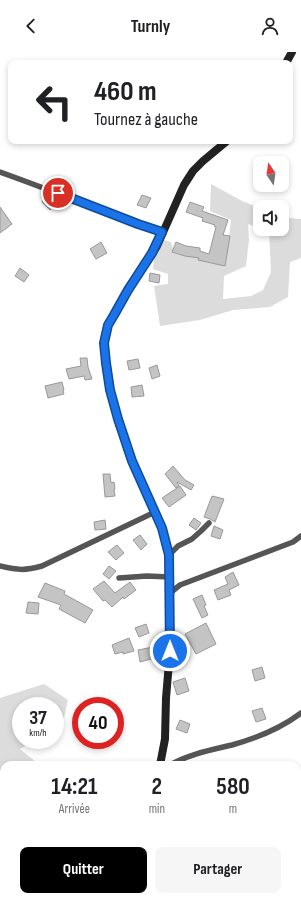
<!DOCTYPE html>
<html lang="fr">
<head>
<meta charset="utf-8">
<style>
  body { margin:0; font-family:"Sofia Sans Condensed",sans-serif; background:#f6f6f6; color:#202124; height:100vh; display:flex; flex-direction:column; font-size:15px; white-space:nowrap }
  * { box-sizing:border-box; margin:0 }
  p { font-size:13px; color:#757577 }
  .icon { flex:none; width:22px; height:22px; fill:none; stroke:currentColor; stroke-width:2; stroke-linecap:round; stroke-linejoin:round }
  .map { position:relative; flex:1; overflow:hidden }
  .side { position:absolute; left:0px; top:709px; width:301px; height:140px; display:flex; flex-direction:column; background:#fff; border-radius:12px 12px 0 0; box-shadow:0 2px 6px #0003 }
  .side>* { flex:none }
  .guide { position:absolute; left:8px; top:8px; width:285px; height:84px; border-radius:8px; box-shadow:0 2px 6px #0003; background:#fff; color:#202124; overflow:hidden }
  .needle { width:26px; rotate:347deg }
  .tools { position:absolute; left:253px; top:104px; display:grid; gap:8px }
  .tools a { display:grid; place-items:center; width:36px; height:36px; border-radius:8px; background:#fff; box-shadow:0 2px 6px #0003; font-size:20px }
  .speed { position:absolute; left:12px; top:645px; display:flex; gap:8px; font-size:20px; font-weight:700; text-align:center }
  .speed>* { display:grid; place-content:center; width:52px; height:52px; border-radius:50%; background:#fff; box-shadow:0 2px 6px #0003; line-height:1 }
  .speed small { font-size:10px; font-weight:400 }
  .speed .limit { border:6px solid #d22; background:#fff; color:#111 }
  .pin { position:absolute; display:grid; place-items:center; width:34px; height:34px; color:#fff; margin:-17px; border:2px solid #fff; border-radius:50%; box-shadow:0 1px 4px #0007 }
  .me { position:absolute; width:44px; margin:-22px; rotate:0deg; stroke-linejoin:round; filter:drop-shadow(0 0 3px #0008) }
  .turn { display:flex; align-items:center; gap:14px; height:84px; padding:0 20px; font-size:18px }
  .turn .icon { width:52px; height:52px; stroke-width:2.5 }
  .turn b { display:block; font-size:28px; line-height:34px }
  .eta { display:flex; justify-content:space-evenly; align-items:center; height:68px; text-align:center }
  .eta b { font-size:24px; font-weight:700; line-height:28px }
  .primary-button { display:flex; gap:8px; margin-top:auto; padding:8px 20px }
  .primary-button a { flex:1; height:46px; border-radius:8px; background:#000; color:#fff; font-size:16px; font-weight:700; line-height:46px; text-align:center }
  .primary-button a+a { background:#f6f6f6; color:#202124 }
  header { display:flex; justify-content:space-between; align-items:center; height:52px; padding:0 20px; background:#fff; font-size:18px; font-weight:700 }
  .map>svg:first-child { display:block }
  .green { fill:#dcdcdc }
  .building { fill:#c4c4c4; stroke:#999 }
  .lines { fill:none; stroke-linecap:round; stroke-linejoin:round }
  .street { stroke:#555; stroke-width:5.5 }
  .secondary { stroke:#222; stroke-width:8 }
  .route-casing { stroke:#114b97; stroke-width:10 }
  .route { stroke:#1a73e8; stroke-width:7 }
</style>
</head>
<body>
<header><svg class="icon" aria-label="back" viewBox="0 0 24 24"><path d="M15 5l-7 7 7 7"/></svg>Turnly<svg class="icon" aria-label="person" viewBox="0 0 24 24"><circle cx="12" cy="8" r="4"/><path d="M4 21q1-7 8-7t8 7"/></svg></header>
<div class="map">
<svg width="301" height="849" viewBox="0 0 301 849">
  <rect width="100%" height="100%" fill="#fff"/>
  <!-- green -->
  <g class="green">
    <path d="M211 132 242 149 260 156V176L248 172 249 188 246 214 224 224 223 247 251 244 263 238 271 220 269 179 264 177H282V164L288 166 301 167V206L290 210 288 245 270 255 233 258 200 268 160 274 154 234 168 232V222L153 217 156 186 171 190 174 201 226 210 231 168 210 159Z"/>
    <path d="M44 632 68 648 62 674 55 678V654H21V688H36L20 697 36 710 37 713H4V734L0 732V646Z"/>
  </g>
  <!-- building -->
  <g class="building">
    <path d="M142 143 151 146 146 156 137 153Z"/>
    <path d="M46 145 55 153 50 158 42 150Z"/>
    <path d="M190 150 204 155 202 159 228 168 223 183 230 184 225 214 198 208 199 206 185 204 172 200 176 190 186 194 200 196V199L209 202 216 175 214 174 215 173 202 169 203 166 186 160Z"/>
    <path d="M0 155 12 172 0 181Z"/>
    <path d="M101 190 107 201 96 207 90 197Z"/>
    <path d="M20 216 29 223 24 230 15 224Z"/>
    <path d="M150 221 160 223 159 231 149 229Z"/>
    <path d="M80 306H87L88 315 92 327 85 328 84 324 69 327 66 317 81 314Z"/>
    <path d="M138 307 140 316 129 318 127 309Z"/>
    <path d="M157 313 160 324 152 327 149 316Z"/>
    <path d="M62 330 64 338H63L64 342 48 346 45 334Z"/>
    <path d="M142 333 144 344 132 345 131 335Z"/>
    <path d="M173 414 185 428 194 433 191 438 177 430 179 434 176 436 165 422Z"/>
    <path d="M103 422H110L111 431 114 430 115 437H114L115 444 105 445Z"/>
    <path d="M180 434 186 443 169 455 162 446Z"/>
    <path d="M212 444 224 447 215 470 210 467 204 465Z"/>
    <path d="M194 466 201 471 196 478 189 473Z"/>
    <path d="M105 468 106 477 95 478 94 470Z"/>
    <path d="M214 474 223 478 220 487 211 484Z"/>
    <path d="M140 483 147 492 141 498 133 488Z"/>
    <path d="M117 493 124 501 116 508 108 500Z"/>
    <path d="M109 514 116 519 109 527 103 522Z"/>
    <path d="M233 520 239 533 229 538 231 543 218 548 214 538 228 532 225 525Z"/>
    <path d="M104 529 115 541 130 530 136 538 124 547 123 545 112 555 105 548 103 549 93 537Z"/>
    <path d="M45 531 65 539 64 542 93 558 85 571 59 557 61 553 38 545Z"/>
    <path d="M202 543 206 553 204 554 208 563 202 566 193 547Z"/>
    <path d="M28 550 39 551 38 562 26 561Z"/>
    <path d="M206 571 216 592 196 602 185 582Z"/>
    <path d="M146 572 149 581 139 585 135 576Z"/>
    <path d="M129 586 134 599 123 602V600L115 602 112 593Z"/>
    <path d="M153 595 155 606 140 610 138 598Z"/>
    <path d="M262 615 265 626 255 629 252 618Z"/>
    <path d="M185 626 189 639 177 643 173 630Z"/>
    <path d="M262 656 266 667 256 670 252 659Z"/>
    <path d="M180 668 190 672 187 681 176 677Z"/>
  </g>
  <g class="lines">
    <!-- street -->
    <g class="street">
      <path d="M0 120C54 139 108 162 162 180"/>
      <path d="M169 503 178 494 192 487 201 479 209 471"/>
      <path d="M0 514C18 518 24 519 42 514L155 460"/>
      <path d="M119 526 147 524 170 525"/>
      <path d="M170 541 180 533 293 490 301 484"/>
      <path d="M170 713C189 702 211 698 232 693 257 686 280 677 301 661"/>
    </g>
    <!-- secondary -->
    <g class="secondary">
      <path d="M286 11 292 0"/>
      <path d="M160 713 165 687 166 646 170 599 169 503 162 476 132 409 118 367 110 338 106 311 104 291 108 273 128 237 148 208 157 194 184 133 193 119 203 109 227 89"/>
      <path d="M84 849 87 845"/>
    </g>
  </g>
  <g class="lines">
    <!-- route casing -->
    <g class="route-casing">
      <path id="route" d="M58 141 138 172 162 180 152 201 128 238 114 263 108 273 104 291 106 311 110 338 118 367 132 409 162 476 169 503 170 599"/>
    </g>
    <!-- route -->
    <use href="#route" class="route"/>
  </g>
</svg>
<div class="tools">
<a><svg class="needle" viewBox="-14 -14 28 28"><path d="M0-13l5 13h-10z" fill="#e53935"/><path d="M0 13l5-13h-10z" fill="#757577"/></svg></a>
<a><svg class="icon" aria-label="sound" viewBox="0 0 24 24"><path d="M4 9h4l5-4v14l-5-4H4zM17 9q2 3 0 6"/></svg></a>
</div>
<div class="speed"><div>37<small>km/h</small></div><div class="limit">40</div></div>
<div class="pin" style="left:58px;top:141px;background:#d93025"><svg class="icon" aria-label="arrive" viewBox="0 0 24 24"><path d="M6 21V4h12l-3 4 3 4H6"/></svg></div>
<svg class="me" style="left:170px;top:599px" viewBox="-20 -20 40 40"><circle r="17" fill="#1a73e8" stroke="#fff" stroke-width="3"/><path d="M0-11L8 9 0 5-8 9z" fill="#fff"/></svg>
<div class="guide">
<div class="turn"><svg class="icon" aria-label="left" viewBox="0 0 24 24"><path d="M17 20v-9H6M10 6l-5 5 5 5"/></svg><div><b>460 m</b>Tournez à gauche</div></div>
</div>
<section class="side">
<div class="eta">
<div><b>14:21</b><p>Arrivée</p></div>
<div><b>2</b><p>min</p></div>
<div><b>580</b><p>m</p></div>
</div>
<div class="primary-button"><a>Quitter</a><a>Partager</a></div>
</section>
</div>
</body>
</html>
